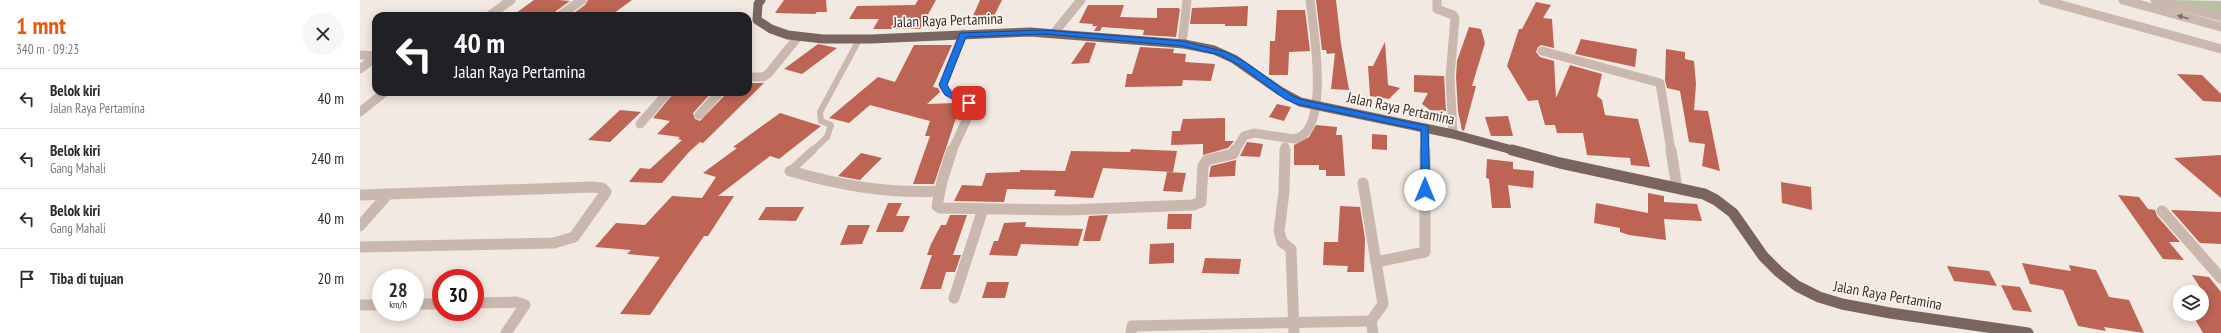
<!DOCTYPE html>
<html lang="id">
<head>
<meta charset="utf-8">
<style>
  body { margin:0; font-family:"PT Sans Narrow",sans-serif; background:#f7f7f7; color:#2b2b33; height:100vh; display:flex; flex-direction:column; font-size:15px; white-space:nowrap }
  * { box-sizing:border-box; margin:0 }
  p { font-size:13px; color:#7c7c81 }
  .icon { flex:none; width:22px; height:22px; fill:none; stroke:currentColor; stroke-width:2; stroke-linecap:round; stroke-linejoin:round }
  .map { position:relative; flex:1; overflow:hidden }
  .panel { display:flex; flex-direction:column; background:#fff; width:360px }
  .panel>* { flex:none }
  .banner { position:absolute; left:12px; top:12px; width:380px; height:84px; border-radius:12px; box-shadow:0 2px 10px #0003; background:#202124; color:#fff; overflow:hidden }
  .tools { position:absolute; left:1813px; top:285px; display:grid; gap:8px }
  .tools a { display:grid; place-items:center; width:36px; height:36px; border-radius:50%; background:#fff; box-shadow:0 2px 10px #0003; font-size:20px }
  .speed { position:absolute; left:12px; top:269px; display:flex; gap:8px; font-size:20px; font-weight:700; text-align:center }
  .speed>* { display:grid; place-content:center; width:52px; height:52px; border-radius:50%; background:#fff; box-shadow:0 2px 10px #0003; line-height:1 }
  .speed small { font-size:10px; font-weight:400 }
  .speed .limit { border:6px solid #d22; background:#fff; color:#111 }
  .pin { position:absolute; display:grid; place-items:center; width:34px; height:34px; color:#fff; margin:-17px; border-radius:8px; box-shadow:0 2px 6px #0006 }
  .me { position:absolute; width:44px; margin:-22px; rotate:0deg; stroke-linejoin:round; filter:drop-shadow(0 0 3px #0008) }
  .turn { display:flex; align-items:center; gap:14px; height:84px; padding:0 16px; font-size:18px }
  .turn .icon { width:52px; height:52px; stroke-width:2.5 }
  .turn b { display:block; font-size:28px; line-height:34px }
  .round { display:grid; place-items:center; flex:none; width:42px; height:42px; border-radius:21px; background:#f7f7f7 }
  .head { display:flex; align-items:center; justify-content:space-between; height:68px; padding:0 16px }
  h1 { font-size:24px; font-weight:600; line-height:30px; color:#ea580c }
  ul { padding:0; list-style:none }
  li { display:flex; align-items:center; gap:12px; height:60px; padding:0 16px; border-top:1px solid #e1e1e2 }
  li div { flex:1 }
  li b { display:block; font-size:15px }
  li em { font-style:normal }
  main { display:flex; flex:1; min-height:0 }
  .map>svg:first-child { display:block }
  .green { fill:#b9c1a2 }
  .building { fill:#be6454 }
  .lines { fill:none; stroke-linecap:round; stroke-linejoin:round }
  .lane-far1 { stroke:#cab8ae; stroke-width:6 }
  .lane { stroke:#cab8ae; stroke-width:8 }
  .street-far1 { stroke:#cab8ae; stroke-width:9 }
  .street { stroke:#cab8ae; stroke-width:11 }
  .primary-far1 { stroke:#7a655e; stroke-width:9 }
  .primary { stroke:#7a655e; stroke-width:11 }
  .oneway { fill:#7a6d66 }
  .route { fill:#1a73e8; stroke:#114b97 }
  .labels { text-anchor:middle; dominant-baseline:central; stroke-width:3.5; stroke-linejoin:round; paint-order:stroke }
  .street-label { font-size:15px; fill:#392f2c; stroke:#faf3ee }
</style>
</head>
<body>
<main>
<section class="panel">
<div class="head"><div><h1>1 mnt</h1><p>340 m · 09:23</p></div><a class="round"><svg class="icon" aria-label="close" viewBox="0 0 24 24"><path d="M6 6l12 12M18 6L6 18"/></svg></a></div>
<ul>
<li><svg class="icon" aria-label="left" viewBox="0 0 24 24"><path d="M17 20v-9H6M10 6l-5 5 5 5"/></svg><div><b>Belok kiri</b><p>Jalan Raya Pertamina</p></div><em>40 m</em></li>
<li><svg class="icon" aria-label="left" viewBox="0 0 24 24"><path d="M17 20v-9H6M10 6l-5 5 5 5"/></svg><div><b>Belok kiri</b><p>Gang Mahali</p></div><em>240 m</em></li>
<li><svg class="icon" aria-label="left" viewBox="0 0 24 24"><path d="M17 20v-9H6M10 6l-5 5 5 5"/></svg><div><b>Belok kiri</b><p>Gang Mahali</p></div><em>40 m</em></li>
<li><svg class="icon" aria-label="arrive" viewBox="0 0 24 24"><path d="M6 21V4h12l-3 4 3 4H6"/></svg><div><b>Tiba di tujuan</b></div><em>20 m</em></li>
</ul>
</section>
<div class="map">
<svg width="1861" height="333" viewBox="0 0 1861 333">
  <rect width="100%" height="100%" fill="#f2e9e2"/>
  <!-- green -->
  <path class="green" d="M1810 0 1861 1V14Z"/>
  <!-- building -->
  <g class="building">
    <path d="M174 0H198L210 1 196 11 193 16H152Z"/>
    <path d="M228 0H272L250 16H210L225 5Z"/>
    <path d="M424 0H466L467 12H457L455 14 415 13Z"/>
    <path d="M558 0H576L560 29H513L519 19H489L497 6 555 5Z"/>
    <path d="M620 0H642L633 18H612Z"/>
    <path d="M956 0H976L981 44 989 90 971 89 975 53 967 54 966 50H962Z"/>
    <path d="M1176 2 1191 5 1183 18 1192 19 1194 48 1181 45 1178 47 1176 52 1180 57 1194 61 1196 98 1210 65 1242 74 1237 96 1242 100 1245 115 1278 119 1290 167 1271 165 1270 158 1227 155 1223 133H1197L1195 125H1185L1178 100 1168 101 1147 66 1159 29H1162Z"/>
    <path d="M728 5H764L760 17 797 18V8H818L820 9 816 37 783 35 784 30 742 27 740 31H734L737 26H732L733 24 719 23Z"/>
    <path d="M888 6 887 26H865V24H830L832 8Z"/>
    <path d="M917 10H945L950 51 929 52 928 75H909L910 41H915Z"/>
    <path d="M1109 27 1121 29 1125 43 1112 86H1116L1104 131 1102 130 1098 111 1096 77 1097 61Z"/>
    <path d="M1221 39 1277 49 1275 67 1215 54Z"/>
    <path d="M726 42 736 43 729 63 711 64Z"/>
    <path d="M1025 42 1028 85 1040 88 1029 99 1010 96 1008 66H1013Z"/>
    <path d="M458 44 477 48 442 74 424 69Z"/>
    <path d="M554 45H592L573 87 578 88 580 92 567 104 595 103 600 106 574 184H553L570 136H565L570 121 510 105 489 123 469 118 518 77 535 82Z"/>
    <path d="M780 47 814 49 813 53 826 54 825 62 855 64 851 81 823 80 822 86 765 87 767 74H772Z"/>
    <path d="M1306 49 1325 52V59L1334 61 1336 84 1334 110 1348 111 1360 171 1342 166 1345 144 1329 142 1320 91 1307 88 1305 80Z"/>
    <path d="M1817 74 1842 75 1861 94V102L1843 101Z"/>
    <path d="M1054 75 1084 76 1086 111 1070 110 1062 104 1068 93 1054 92Z"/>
    <path d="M388 83H404L343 143 340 142 329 152 302 183 269 182 280 168 290 169 322 140 318 139 320 137 297 134 310 121 293 118 313 94 316 92H352L333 113 335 119 340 121 364 96 366 92H388Z"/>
    <path d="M917 104 931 107 924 121 909 117Z"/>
    <path d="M260 110 281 112 250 142 228 140Z"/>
    <path d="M420 113 461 126 419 159 410 156 358 196H374L348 236H344L290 315 260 314 300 257 267 254 271 250 235 247 256 223 285 225 312 196 342 198 356 177 343 173 377 148 373 147Z"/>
    <path d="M1148 116 1153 136H1131L1125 117Z"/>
    <path d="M865 118V141H874L868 148 843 155V144L811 145 812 131H820L823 119Z"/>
    <path d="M956 125 977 127 976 135H982L985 176H966V170H959V165H934V145L949 137Z"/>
    <path d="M1012 134 1027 135V150L1012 149Z"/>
    <path d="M887 142 903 144 900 157 880 156Z"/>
    <path d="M771 149 817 151 813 172 743 168 733 198 694 196 696 190 647 189 644 202 594 201 602 185 622 186 626 173 660 172V170L705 171 711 151 770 152Z"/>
    <path d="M501 153 522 158 500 180 478 176Z"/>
    <path d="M1861 155V198L1814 158Z"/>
    <path d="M1127 159 1153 162V169L1174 171 1173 188 1148 185 1151 208H1132L1129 179 1126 178Z"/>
    <path d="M876 160 875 176 849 177 851 166Z"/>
    <path d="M807 172 826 173 822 192 803 191Z"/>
    <path d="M1421 182 1451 187 1452 210 1422 203Z"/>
    <path d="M1288 193 1304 196V202L1337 204 1342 221 1304 219 1306 240 1269 235 1260 232V228L1234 223 1236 203 1288 213Z"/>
    <path d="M1758 195 1779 197 1788 209 1795 210 1797 216 1820 242H1809L1824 260 1803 259Z"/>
    <path d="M528 203H542L536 216H550L543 232H516Z"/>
    <path d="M980 206 1000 207 1005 239 1004 272H987L988 266 963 265 964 242H978Z"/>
    <path d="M406 207H444L436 221 398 220Z"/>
    <path d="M1811 210 1861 212V244L1840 243Z"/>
    <path d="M808 214H832L831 229H807Z"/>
    <path d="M590 215H607L593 255H601L595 272H586L581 289H560L572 255H567L571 244 581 225H586Z"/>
    <path d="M748 215 740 241H723L729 216Z"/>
    <path d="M666 222 665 227 723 229 718 246 661 244 657 256 629 255 634 241H638L644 223Z"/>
    <path d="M488 225H510L502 244 480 245Z"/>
    <path d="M814 243V263L789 264 790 244Z"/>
    <path d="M845 258 881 259 879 274 842 273Z"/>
    <path d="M1662 263 1711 271 1709 265 1736 270 1749 297 1769 300 1784 333 1744 327 1746 331 1718 326 1703 290 1670 284Z"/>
    <path d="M1587 266 1629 271 1637 286 1594 281Z"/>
    <path d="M1832 275 1849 277 1861 292V333H1843L1832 314H1842V299L1849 301Z"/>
    <path d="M627 282H649L645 298H622Z"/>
    <path d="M1641 285 1660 287 1672 312 1653 310Z"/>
  </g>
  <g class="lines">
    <!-- lane-far1 -->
    <path class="lane-far1" d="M452 151 467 137 471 125 461 121 460 112 500 38"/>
    <!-- lane -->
    <path class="lane" d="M430 171 453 150"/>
    <!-- street-far1 -->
    <g class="street-far1">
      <path d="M1077 0V9L1093 15 1095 18 1090 77 1093 134"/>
      <path d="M1683 0 1861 49"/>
      <path d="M1763 0 1861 27"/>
      <path d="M1795 0 1861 17"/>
      <path d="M129 16 151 0"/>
      <path d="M199 16 222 0"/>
      <path d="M694 33 721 0"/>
      <path d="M822 44 827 0"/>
      <path d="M1182 51 1300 83 1311 151"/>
      <path d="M0 55 16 56"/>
      <path d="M0 69 16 57"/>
      <path d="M388 77H403L408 74 438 37"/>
      <path d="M0 112 25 92"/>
      <path d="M339 115 360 92"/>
      <path d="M280 124 308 92"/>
      <path d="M1065 128V151"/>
      <path d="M592 151 612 108C604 97 588 98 583 85L603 34"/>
      <path d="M875 151 884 136 894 133 934 139C972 133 953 27 950 0"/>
      <path d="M925 151V147"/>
    </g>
    <!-- street -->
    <g class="street">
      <path d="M592 150 582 181 577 206 580 208 707 210 833 205 841 202 843 166 847 160 873 154 875 150"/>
      <path d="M925 150 924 192 919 231 922 242 931 249 934 333"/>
      <path d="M1311 150 1317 188"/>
      <path d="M430 171C480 185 527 194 579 191"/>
      <path d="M1003 183 1023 304 1011 321 1013 333"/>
      <path d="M0 195 232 187 242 188 246 192 214 237 194 243 0 247"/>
      <path d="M1802 211 1861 278"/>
      <path d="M0 226 28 194"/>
      <path d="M1016 262 1065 252V150"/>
      <path d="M594 298 623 209"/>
      <path d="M115 303 156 302 165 305 146 333"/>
      <path d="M55 304H81"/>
      <path d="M0 305H21"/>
      <path d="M771 333 772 326 1011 321"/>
    </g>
    <!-- primary-far1 -->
    <path class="primary-far1" d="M401 0 398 4 397 20 411 29 428 35 463 39H511L670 32 824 44 854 50 874 59 920 91 940 102 1093 134 1156 151"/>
    <!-- primary -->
    <path class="primary" d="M1152 150 1200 163 1344 194 1356 200 1373 213 1403 256 1419 272 1437 286 1459 297 1482 304 1530 313 1668 333"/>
  </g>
  <!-- one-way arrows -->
  <defs><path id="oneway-solid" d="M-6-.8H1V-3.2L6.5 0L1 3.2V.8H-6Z"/></defs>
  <use class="oneway" href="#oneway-solid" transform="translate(1823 17) rotate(-164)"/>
  <!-- route -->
  <path class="route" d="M684 30 822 41 866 52 885 62 931 95 943 100 1068 126 1070 190 1065 193 1061 190V130L937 104 925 99 879 65 860 55 822 46 684 34 606 37 587 85 591 92 613 103 606 105 585 95 579 85 600 33Z"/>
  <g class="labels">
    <!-- street labels -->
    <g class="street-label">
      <text transform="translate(588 20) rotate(-2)">Jalan Raya Pertamina</text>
      <text transform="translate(1041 108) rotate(12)">Jalan Raya Pertamina</text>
      <text transform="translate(1528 295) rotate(10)">Jalan Raya Pertamina</text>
    </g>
  </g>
</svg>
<div class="tools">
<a><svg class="icon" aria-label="layers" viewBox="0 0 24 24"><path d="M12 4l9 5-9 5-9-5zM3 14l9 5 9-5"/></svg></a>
</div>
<div class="speed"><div>28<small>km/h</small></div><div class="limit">30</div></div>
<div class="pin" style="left:609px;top:103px;background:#d93025"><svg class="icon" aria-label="arrive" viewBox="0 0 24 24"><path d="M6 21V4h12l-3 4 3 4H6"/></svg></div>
<svg class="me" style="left:1065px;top:190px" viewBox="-20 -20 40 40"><circle r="19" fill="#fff"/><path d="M0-13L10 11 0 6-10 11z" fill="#1a73e8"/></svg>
<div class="banner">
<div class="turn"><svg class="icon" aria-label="left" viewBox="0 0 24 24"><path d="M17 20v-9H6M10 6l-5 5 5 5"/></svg><div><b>40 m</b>Jalan Raya Pertamina</div></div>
</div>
</div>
</main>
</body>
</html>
